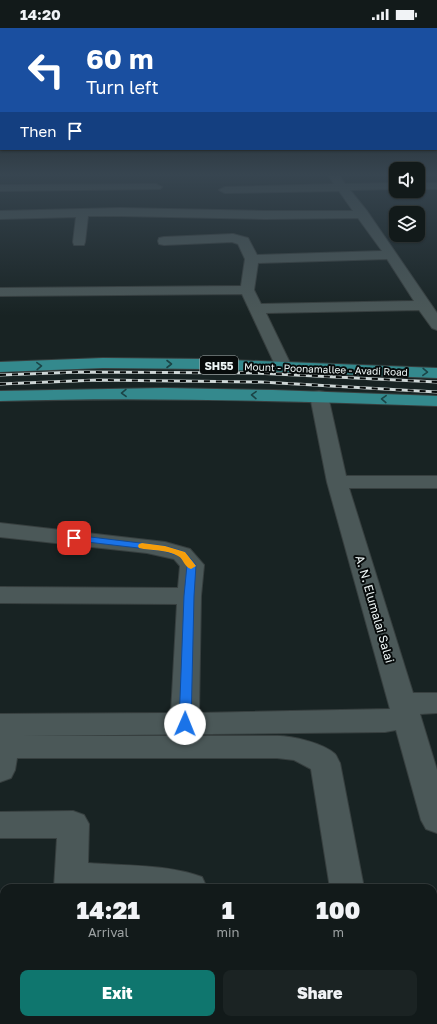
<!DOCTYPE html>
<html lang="en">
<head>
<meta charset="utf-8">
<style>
  body { margin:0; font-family:"Golos Text",sans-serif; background:#1b2323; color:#f1f3f6; height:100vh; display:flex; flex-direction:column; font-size:15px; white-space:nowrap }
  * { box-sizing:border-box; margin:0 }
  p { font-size:13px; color:#9ca1a2 }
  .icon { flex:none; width:22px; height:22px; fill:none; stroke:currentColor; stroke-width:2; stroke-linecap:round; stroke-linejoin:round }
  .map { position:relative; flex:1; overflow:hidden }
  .panel { position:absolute; left:0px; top:856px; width:437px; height:140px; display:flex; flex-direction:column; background:#121a1a; border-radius:12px 12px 0 0; box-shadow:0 1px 3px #0004,0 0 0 1px #313839 }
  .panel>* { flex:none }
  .guide { position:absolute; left:0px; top:0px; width:437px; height:122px; box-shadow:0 1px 3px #0004,0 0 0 1px #313839; background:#1a4fa0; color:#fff; overflow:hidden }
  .tools { position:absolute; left:389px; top:134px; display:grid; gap:8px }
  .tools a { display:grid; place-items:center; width:36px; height:36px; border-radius:8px; background:#121a1a; box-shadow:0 1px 3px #0004,0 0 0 1px #313839; font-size:20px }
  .pin { position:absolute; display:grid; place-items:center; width:34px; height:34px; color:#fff; margin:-17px; border-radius:8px; box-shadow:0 2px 6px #0006 }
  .me { position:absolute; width:44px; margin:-22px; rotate:1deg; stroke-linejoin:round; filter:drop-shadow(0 0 3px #0008) }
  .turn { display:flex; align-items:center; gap:14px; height:84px; padding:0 20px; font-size:18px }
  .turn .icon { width:52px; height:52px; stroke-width:2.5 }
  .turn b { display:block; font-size:28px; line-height:34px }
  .then { display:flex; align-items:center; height:38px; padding:0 20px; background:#0003; gap:8px; font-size:15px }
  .eta { display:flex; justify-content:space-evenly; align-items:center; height:68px; text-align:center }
  .eta b { font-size:24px; font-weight:800; line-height:28px }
  .cta { display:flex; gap:8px; margin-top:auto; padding:8px 20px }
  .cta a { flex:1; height:46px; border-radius:8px; background:#0f766e; color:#fff; font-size:16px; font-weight:800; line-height:46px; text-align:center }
  .cta a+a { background:#1b2323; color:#f1f3f6 }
  .status { display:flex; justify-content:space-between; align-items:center; height:28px; padding:0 20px; background:#121a1a; direction:ltr }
  .status svg { height:11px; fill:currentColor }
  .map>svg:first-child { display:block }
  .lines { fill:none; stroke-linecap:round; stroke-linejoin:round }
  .minor-casing { stroke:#373f3f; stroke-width:2 }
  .major-casing { stroke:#373f3f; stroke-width:2 }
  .minor { fill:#4b5858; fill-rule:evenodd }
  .major { fill:#34898d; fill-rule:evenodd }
  .rail-casing { stroke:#ced6d6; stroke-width:3 }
  .rail { stroke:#070b0b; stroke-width:2; stroke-dasharray:6; stroke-linecap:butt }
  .oneway { stroke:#1b4446 }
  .route { fill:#1a73e8; stroke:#114b97 }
  .slow { fill:#f59e0b }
  .labels { text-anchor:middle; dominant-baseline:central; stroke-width:4; stroke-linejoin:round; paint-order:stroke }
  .far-street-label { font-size:10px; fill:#eef6f6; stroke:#070b0b }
  .shield { fill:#070b0b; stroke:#a9b0b0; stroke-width:1 }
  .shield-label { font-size:11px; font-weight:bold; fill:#eef6f6 }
  .street-label { font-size:12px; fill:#eef6f6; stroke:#070b0b }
</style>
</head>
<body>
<div class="status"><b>14:20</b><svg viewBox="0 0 49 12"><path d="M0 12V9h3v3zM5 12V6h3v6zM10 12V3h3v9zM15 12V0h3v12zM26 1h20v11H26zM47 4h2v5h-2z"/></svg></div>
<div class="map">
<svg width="437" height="996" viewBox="0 0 437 996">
  <rect width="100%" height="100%" fill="#182323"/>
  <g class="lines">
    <!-- minor casing -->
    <g class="minor-casing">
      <g id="minor">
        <path d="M329 148H340L345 156 396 155V161L350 162 367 183 437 285V302L432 300 419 282 266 285 292 339 290 343 284 344 278 343 276 339 242 266 0 268V260L241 258 245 231 238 216 232 214 164 217 159 216 158 213 159 210 164 209 233 206 248 210 257 227 382 223 358 190 265 191 120 188H88L85 214 84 217H74L73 214 76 189 0 191V183L120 180 265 183H353L339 163 225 165 219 162 225 159 334 156ZM387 231 414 273 261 276 254 262 258 235Z"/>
        <rect x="418" y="155" width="19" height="6"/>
        <path d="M156 156 162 159 160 161 0 163V157Z"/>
        <path d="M319 363 325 364 328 368 346 448H437V460H349L413 665H437V685L420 686 437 742V805L426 801 421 792 396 702 385 704 24 708H277C293 708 323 715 335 726 337 728 338 732 340 735L364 860H330L311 741 294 732 277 730H17L15 742 11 750 0 754V686L171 685 177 576 0 575V559L178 560 180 538 174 531 147 525 0 509V495L165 514 190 521 204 537 201 568 199 685 390 681 327 454 310 368 313 364Z"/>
        <path d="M73 783 84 787 89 796 88 835C125 838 167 836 202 849L207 860H54L57 810H0V784Z"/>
        <rect x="433" y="911" width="4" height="34"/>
        <rect x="46" y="992" width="38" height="4"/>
        <rect x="230" y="992" width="38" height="4"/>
        <path d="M392 992H430L431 996H393Z"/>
      </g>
    </g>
    <!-- major casing -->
    <g class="major-casing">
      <g id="major">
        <path d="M103 330 206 331 437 340V350L206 341 103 340 0 344V334Z"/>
        <path d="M164 360 273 362 437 368V378C291 373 146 369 0 373V363Z"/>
      </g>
    </g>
    <!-- minor -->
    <use href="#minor" class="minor"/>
    <!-- major -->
    <use href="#major" class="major"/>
    <!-- rail casing -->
    <g class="rail-casing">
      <g id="rail">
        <path d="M0 347 79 344 255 345 437 354"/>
        <path d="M0 356 98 352 261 354 437 364"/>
      </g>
    </g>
    <!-- rail -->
    <use href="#rail" class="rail"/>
  </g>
  <!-- one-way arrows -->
  <defs><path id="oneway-chevron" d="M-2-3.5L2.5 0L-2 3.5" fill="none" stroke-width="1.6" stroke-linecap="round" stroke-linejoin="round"/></defs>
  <g class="oneway">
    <use href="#oneway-chevron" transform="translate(169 336)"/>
    <use href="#oneway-chevron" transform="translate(39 338) rotate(-2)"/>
    <use href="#oneway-chevron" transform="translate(425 344) rotate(2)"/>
    <use href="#oneway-chevron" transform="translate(124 365) rotate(179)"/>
    <use href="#oneway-chevron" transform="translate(254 367) rotate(-179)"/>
    <use href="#oneway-chevron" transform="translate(384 371) rotate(-178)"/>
  </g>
  <!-- sky -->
  <linearGradient id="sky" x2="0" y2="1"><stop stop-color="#0d1313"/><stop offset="0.51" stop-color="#374550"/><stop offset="1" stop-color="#374550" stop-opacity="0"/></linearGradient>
  <rect width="437" height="288" fill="url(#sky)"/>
  <!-- route -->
  <path class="route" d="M74 507 165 518 185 524 196 537 194 568 191 696 189 699 185 700 181 699 179 696 184 568 187 537 179 528 164 523 70 512 69 510Z"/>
  <!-- slow -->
  <path class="slow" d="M142 515 165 518 185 524 196 538 191 541C184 539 184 531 178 528 166 521 151 523 139 520L138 518 139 516Z"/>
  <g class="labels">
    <!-- far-street labels -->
    <g class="far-street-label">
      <text transform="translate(326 341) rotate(2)">Mount - Poonamallee - Avadi Road</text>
    </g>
    <!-- shield labels -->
    <rect class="shield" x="200" y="328" width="38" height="18" rx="3"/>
    <g class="shield-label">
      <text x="219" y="337">SH55</text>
    </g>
    <!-- street labels -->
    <g class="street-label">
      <text transform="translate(375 581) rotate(74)">A. N. Elumalai Salai</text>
    </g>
  </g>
</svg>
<div class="tools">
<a><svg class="icon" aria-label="sound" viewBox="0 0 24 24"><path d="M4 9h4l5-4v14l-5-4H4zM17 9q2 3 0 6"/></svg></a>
<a><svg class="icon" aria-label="layers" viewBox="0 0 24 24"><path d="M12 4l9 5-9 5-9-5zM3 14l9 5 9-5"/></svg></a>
</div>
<div class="pin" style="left:74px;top:510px;background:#d93025"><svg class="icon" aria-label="arrive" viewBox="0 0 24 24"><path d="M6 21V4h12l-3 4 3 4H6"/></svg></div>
<svg class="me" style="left:185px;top:696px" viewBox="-20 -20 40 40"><circle r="19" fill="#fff"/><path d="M0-13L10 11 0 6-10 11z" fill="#1a73e8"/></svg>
<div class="guide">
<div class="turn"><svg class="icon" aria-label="left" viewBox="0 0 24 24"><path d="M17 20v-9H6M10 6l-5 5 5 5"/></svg><div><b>60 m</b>Turn left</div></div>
<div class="then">Then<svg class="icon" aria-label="arrive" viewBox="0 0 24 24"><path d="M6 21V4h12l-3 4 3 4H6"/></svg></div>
</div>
<section class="panel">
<div class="eta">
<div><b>14:21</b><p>Arrival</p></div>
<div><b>1</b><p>min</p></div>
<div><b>100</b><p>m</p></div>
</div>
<div class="cta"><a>Exit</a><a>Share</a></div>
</section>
</div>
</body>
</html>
